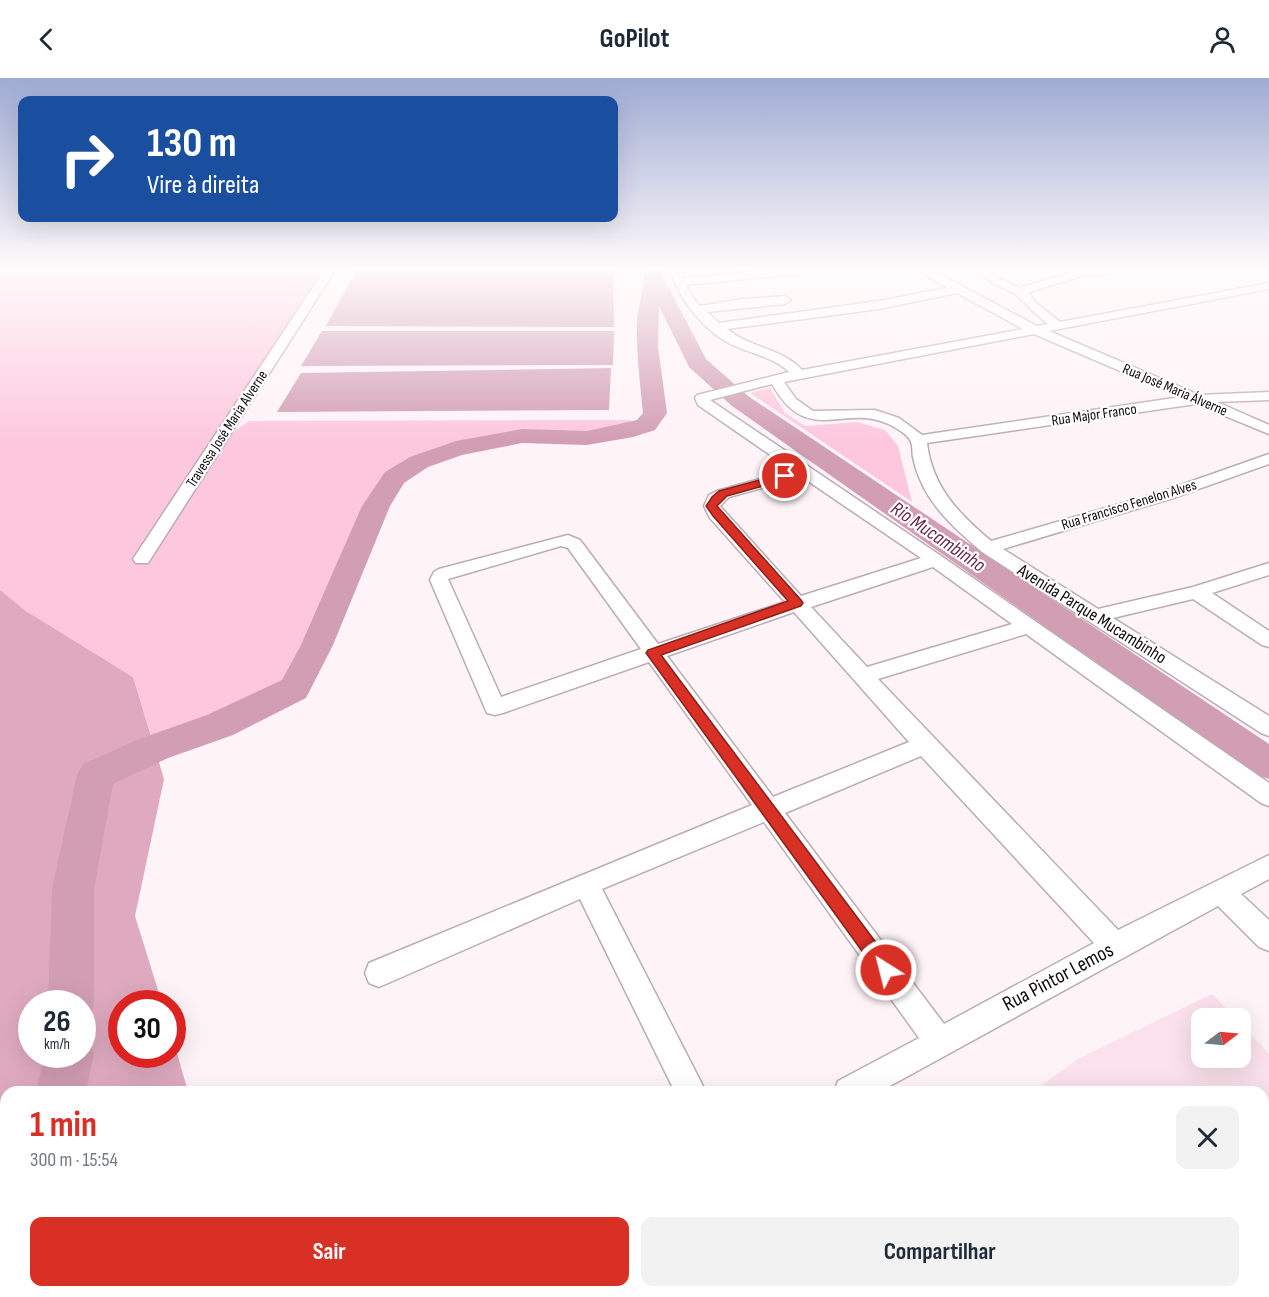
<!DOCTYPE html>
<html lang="pt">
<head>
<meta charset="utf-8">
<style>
  body { margin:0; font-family:"Sofia Sans Condensed",sans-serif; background:#f2f2f3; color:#1f2937; height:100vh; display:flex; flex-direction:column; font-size:22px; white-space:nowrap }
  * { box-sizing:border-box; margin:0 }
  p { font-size:20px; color:#747a83 }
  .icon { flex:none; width:33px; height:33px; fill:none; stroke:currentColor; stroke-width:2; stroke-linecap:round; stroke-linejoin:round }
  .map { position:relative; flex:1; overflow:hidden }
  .panel { position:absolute; left:0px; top:1008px; width:1269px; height:212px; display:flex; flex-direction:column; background:#fff; border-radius:18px 18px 0 0; box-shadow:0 6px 24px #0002 }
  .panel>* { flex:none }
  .guide { position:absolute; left:18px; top:18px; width:600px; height:126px; border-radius:12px; box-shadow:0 6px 24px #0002; background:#1a4fa0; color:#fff; overflow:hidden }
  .needle { width:39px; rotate:74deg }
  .tools { position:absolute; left:1191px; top:930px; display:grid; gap:12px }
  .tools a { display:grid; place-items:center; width:60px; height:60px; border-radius:12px; background:#fff; box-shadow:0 6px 24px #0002; font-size:30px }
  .speed { position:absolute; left:18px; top:912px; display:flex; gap:12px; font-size:30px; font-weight:700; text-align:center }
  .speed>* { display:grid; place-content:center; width:78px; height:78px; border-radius:50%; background:#fff; box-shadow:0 6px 24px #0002; line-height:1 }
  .speed small { font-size:15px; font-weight:400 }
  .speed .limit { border:9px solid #d22; background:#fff; color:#111 }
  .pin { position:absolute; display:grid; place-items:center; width:51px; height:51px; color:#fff; margin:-26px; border:3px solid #fff; border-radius:50%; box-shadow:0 2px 6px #0007 }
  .me { position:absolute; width:66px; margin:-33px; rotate:324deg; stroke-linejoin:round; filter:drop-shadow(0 0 4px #0008) }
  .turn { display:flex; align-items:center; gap:21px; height:126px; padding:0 30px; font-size:27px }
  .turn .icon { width:78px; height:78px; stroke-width:2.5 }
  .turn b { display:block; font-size:42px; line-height:51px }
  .round { display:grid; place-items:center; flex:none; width:63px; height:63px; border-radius:12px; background:#f2f2f3 }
  .headline { display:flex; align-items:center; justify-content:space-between; height:102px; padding:0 30px }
  h1 { font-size:36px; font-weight:700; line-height:45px; color:#d93025 }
  .action { display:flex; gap:12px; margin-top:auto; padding:12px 30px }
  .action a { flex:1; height:69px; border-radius:12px; background:#d93025; color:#fff; font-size:24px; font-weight:700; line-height:69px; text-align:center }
  .action a+a { background:#f2f2f3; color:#1f2937 }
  header { display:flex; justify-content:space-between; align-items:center; height:78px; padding:0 30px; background:#fff; font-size:27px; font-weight:700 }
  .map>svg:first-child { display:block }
  .built { fill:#fbe1eb }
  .green { fill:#fdc8dd }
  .forest { fill:#dfaabf; fill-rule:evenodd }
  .water { fill:#d29eb3 }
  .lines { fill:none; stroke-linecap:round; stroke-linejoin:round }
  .river { fill:#d29eb3; fill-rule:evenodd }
  .minor-casing { stroke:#bcacb2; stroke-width:3 }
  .minor { fill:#fff; fill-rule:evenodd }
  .route { fill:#d93025; stroke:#8d1f18; stroke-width:1.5 }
  .labels { text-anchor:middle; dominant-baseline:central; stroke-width:4.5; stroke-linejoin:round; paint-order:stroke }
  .far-street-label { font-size:15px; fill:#100b0d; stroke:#fff }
  .street-label { font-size:18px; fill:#100b0d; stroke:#fff }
  .water-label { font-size:20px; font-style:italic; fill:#692a47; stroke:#fff }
  .near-street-label { font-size:21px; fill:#100b0d; stroke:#fff }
</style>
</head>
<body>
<header><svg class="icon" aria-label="back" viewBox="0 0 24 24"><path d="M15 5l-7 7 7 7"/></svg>GoPilot<svg class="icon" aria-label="person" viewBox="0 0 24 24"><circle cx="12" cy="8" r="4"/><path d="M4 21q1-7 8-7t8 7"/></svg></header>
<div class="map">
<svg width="1269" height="1219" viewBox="0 0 1269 1219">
  <rect width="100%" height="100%" fill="#fef3f7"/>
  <!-- built -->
  <path class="built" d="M1212 916 1235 940H1202V980H1240L1241 946 1269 976V1219H1066L1064 1214H1263V1014H1032L1078 981Z"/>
  <!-- green -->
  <g class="green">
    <path d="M0 191H330L219 364 249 343 631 342 624 354 587 360 522 358 456 371 419 384 394 400 376 428 317 567 294 611 220 647 155 670 133 599 26 533 0 512Z"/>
    <path d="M770 310 785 335 805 348 857 344 885 352 898 368 912 424 750 315Z"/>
  </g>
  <!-- forest -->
  <g class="forest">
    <path d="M0 512 26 533 133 599 164 701 135 838 162 925 122 926V976H172L173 961 188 1014H6V1076L0 1067ZM32 926H82V976H32Z"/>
    <path d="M76 1214H236L237 1219H78Z"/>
  </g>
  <!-- water -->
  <g class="water">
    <path d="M357 191H613L614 249 326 248Z"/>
    <path d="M322 253H614L613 287 301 288Z"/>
    <path d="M611 290 609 332 277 334 301 295Z"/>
    <path d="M0 1067 6 1076V1214H76L78 1219H0Z"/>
  </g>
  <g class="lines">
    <!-- river -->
    <g class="river">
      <path d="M644 191H662L663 199 706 281 748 318 1269 666V701L1256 697 732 328 689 289 659 228 658 269 667 335 655 352 633 359 587 367 522 365 462 377 428 389 404 405 390 428 333 567 306 620 233 657 168 680 113 706 94 811V926L88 943 82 945V926H48L52 811 77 697 83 686 142 660 207 637 282 602 301 567 362 428 385 394 410 379 456 363 522 351 587 353 637 342 643 335C640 304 636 273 637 242 638 225 646 208 644 191Z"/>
      <path d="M82 957 87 959 94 976 86 1014H36L45 976H82Z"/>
    </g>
    <!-- minor casing -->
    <g class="minor-casing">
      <g id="minor">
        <path d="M325 191H336L148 485H136L133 481Z"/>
        <path d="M671 191H682L684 200 777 191H821L816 194 686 207 693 220 700 228 743 221 785 218 791 222 785 226 707 234 719 245 879 223 947 210 916 191H930L1037 248 1048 246C1037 238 1028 228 1019 219 1005 207 990 210 980 191H991L994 198 1019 210 1082 191H1140L1135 194 1086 197 1029 214 1035 224 1060 244 1269 205V211L1049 253 1199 317 1269 314V322L1217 324 1269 347V356L1196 326 927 365C932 409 959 436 991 463L1161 414 1269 376V386L1173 420 1003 471 1098 531 1193 509 1269 485V497L1212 515 1269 553V569L1262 567 1193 521 1113 540 1269 638V658L1261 655 982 474C960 455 937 435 924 410 919 400 915 390 913 379 912 374 913 366 910 362 907 357 901 353 896 350 847 320 810 373 772 306L710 322 941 478 1269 705V728L1261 725 1026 556 878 601 1118 852 1269 777V801L1241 816 1269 842V873L1259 869 1218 828 879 1014H834L838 1003 919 960 764 744 602 811 706 1014H675L580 821 379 909 369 905 365 895 369 885 752 727 649 584 503 635 495 637 487 635 430 502 434 494 439 491 568 457 580 462 658 566 785 524 710 440 704 428 709 417 717 413 792 392 698 327 695 320 697 317 789 294C774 279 754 277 735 268 708 257 676 220 671 191ZM957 215 1023 251 802 292C782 270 750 270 727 251L879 231ZM1034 256 1181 319 922 357 899 340 875 332 813 333 796 321 784 304ZM802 399 921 480 801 518 720 428 729 419ZM561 468 568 470 641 571 501 619 448 501ZM933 489 1012 546 867 589 811 529ZM794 534 909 664 773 719 667 578ZM921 678 1094 865 944 946 785 735Z"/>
        <path d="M970 1214H1006L1009 1219H972Z"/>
      </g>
    </g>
    <!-- minor -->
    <use href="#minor" class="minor"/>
  </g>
  <!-- sky -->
  <linearGradient id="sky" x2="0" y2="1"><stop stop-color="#9fabd3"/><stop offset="0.53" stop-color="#fffafb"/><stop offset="1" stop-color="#fffafb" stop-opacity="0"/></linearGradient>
  <rect width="1269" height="362" fill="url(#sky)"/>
  <!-- route -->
  <path class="route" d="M785 395 788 396V401L727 418 717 428 801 522 803 525 801 528 661 577 892 886 895 892 892 898 886 901 880 898 646 575 648 572 788 523 713 438 706 428 712 419 719 413Z"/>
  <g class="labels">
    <!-- far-street labels -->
    <g class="far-street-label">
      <text transform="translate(1175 312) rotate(23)">Rua José Maria Álverne</text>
      <text transform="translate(1094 337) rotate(-8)">Rua Major Franco</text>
      <text transform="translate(227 351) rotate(-57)">Travessa José Maria Alverne</text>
      <text transform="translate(1129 427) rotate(-17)">Rua Francisco Fenelon Alves</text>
    </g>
    <!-- street labels -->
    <g class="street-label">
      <text transform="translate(1092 536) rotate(32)">Avenida Parque Mucambinho</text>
    </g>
    <!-- water labels -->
    <g class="water-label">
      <text transform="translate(938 459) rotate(34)">Rio Mucambinho</text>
    </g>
    <!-- near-street labels -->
    <g class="near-street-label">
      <text transform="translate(1058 899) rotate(-28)">Rua Pintor Lemos</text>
    </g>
  </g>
</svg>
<div class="tools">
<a><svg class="needle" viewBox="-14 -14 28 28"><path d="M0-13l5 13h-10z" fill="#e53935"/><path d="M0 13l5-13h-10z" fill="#747a83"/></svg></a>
</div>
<div class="speed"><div>26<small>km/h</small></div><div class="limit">30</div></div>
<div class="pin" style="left:785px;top:398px;background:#d93025"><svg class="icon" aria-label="arrive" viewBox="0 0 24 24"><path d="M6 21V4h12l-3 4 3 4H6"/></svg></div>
<svg class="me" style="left:886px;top:892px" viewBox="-20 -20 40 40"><circle r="17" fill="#d93025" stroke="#fff" stroke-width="3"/><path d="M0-11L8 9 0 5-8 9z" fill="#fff"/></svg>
<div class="guide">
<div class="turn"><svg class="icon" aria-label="right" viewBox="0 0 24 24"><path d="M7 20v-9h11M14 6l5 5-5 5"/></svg><div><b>130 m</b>Vire à direita</div></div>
</div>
<section class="panel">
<div class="headline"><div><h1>1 min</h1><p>300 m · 15:54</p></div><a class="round"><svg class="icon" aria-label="close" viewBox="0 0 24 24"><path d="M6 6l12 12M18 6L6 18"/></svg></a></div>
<div class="action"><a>Sair</a><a>Compartilhar</a></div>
</section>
</div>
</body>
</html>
